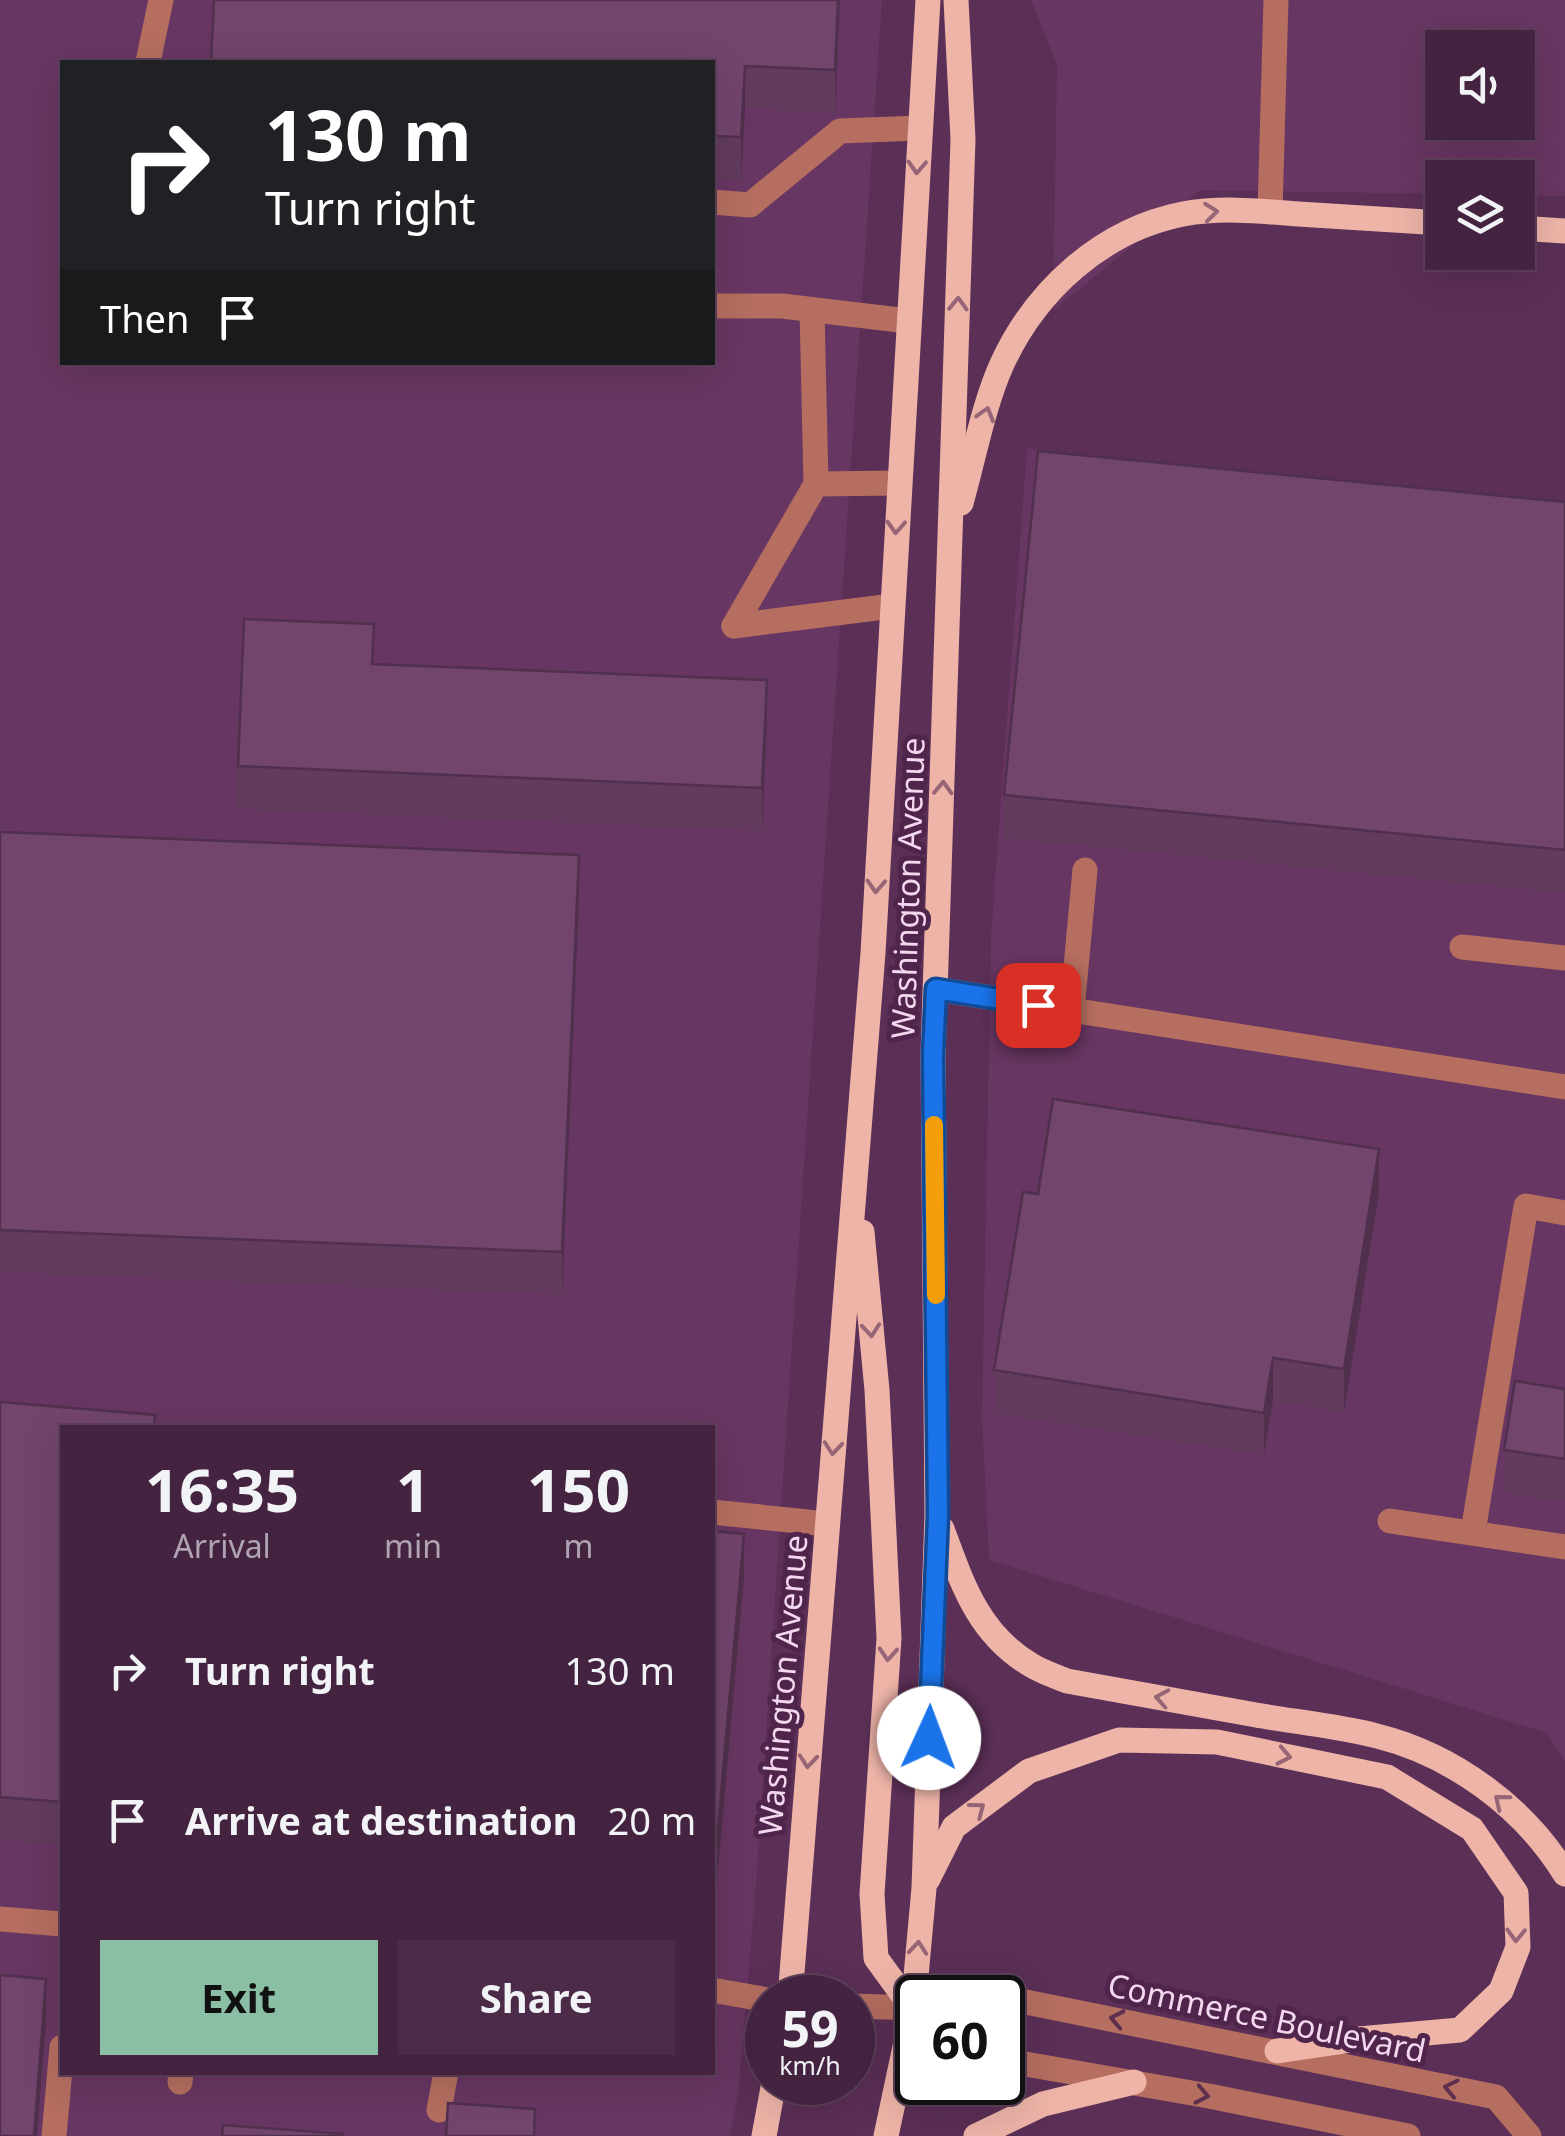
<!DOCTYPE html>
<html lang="en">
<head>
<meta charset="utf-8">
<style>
  body { margin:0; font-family:"Noto Sans",sans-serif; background:#4b2b47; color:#f1f3f6; height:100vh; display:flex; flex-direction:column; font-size:38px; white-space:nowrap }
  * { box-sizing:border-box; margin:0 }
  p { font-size:32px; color:#afa4b1 }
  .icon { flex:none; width:55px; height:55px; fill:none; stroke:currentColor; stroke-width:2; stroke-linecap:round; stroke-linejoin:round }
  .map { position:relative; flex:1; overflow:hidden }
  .side { position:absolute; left:60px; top:1425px; width:655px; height:650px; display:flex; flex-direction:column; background:#442340; border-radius:0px; box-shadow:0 10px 40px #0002,0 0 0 2px #5c4059 }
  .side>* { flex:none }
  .banner { position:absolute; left:60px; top:60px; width:655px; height:305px; border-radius:0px; box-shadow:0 10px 40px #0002,0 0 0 2px #5c4059; background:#202124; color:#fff; overflow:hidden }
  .fabs { position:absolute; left:1425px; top:30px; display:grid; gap:20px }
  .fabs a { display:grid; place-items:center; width:110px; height:110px; border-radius:0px; background:#442340; box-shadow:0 10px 40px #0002,0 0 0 2px #5c4059; font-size:50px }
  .speed { position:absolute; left:745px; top:1975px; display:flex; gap:20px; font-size:50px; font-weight:700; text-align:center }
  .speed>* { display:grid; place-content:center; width:130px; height:130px; border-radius:50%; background:#442340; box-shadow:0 10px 40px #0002,0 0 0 2px #5c4059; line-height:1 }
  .speed small { font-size:25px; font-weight:400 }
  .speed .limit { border:5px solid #111; border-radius:15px; background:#fff; color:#111 }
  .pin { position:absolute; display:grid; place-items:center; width:85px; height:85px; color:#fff; margin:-42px; border-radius:20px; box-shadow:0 5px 15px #0006 }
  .me { position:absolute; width:110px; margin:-55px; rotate:2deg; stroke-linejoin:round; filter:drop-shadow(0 0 8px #0008) }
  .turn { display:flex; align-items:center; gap:35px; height:210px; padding:0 40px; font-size:45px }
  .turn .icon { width:130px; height:130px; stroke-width:2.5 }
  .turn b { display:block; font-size:70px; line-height:85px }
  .then { display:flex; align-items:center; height:95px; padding:0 40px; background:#0003; gap:20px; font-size:38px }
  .eta { display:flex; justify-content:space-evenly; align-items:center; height:170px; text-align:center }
  .eta b { font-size:60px; font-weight:700; line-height:70px }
  .primary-button { display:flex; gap:20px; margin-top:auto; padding:20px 40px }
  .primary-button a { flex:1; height:115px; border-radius:0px; background:#8abfa5; color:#111; font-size:40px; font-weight:700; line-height:115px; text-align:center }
  .primary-button a+a { background:#4b2b47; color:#f1f3f6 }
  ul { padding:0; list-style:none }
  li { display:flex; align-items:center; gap:30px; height:150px; padding:0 40px }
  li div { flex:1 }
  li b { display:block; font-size:38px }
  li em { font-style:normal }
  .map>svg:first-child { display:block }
  .built { fill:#683662; fill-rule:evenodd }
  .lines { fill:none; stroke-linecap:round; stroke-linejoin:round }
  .minor { stroke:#b56e60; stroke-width:25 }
  .major { stroke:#eeb4a8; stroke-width:25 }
  .wall { fill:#623b5d }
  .shaded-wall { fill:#50304c }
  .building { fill:#72456c; stroke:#50304c; stroke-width:2.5 }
  .oneway { stroke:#976575 }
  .oneway2 { stroke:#5f304e }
  .route-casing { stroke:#114b97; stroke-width:25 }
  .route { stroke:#1a73e8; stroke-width:18 }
  .slow { stroke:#f59e0b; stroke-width:18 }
  .labels { text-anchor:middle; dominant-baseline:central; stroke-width:10; stroke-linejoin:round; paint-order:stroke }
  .street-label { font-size:32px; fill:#f3d8ef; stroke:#50254b }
</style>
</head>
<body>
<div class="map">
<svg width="1565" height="2136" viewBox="0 0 1565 2136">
  <rect width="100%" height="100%" fill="#5b2f56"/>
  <!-- built -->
  <g class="built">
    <path d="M0 0H882L755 1898 738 2094 730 2136H0ZM62 62H712V362H62ZM62 1428H712V2072H62Z"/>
    <path d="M1031 0H1565V196L1518 195V178H1442V194L1200 190 1053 311 1057 65ZM1442 48H1518V122H1442Z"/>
    <path d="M1027 448 1565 514V1761L1547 1733 989 1560 982 1417 991 935Z"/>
  </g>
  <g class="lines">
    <!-- minor -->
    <g class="minor">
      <path d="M148 62 161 0"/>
      <path d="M712 202 750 205 840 131 920 128"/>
      <path d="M1270 212 1276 0"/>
      <path d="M712 306H782L908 321"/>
      <path d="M812 310 816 484 899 483"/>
      <path d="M734 626 816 484"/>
      <path d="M734 626 892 606"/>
      <path d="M1462 947 1565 958"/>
      <path d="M936 989 1565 1087"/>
      <path d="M1072 1010 1085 870"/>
      <path d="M712 1512 827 1524"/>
      <path d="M1390 1521 1565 1547"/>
      <path d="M1473 1532 1526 1206 1565 1213"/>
      <path d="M0 1919 62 1924"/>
      <path d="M712 1990 768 2000"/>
      <path d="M975 1998 991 1995 1496 2097 1529 2136"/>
      <path d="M852 2006 918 2008"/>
      <path d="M1002 2060 1209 2096 1408 2136"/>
      <path d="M180 2082 181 2072"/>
      <path d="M439 2110 446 2072"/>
      <path d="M54 2136 62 2047"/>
    </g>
    <!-- major -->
    <g class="major">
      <path d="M1518 228 1565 231"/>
      <path d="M961 503C973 461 984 403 1002 364 1036 290 1102 230 1183 214 1221 207 1260 211 1298 214 1346 217 1394 220 1442 223"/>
      <path d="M862 1232 877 1390 889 1638 872 1894 876 1958 913 2009"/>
      <path d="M942 1529C962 1583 978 1634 1031 1665 1042 1672 1055 1676 1067 1681 1130 1692 1193 1704 1256 1715 1296 1722 1338 1726 1377 1736 1453 1755 1524 1807 1565 1874"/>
      <path d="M928 1879 954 1827 1029 1771 1119 1740 1217 1742 1387 1777 1472 1829 1516 1893 1518 1947 1501 1991 1460 2030 1359 2039 1277 2051"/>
      <path d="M790 1998 873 953 928 0"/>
      <path d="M764 2136 774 2082"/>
      <path d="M886 2136 913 2009 924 1888 937 1515 933 1055 963 139 956 0"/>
      <path d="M976 2136 1043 2104 1134 2082"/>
    </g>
  </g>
  <!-- wall -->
  <g class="wall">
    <path d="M840 0 835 113 745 109 741 180 712 179V62Z"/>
    <path d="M1565 502V893L1004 838V795Z"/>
    <path d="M767 723 762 831 238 809V766Z"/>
    <path d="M0 832 579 898 562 1295 0 1272Z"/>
    <path d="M1379 1192 1344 1412 1273 1401 1264 1455 994 1413V1370L1038 1194Z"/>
    <path d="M1565 1389V1502L1504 1493V1450Z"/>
    <path d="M0 1402 155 1428H62V1845L0 1840Z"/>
    <path d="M712 1531 744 1577 715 1904H712Z"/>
  </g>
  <!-- shaded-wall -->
  <g class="shaded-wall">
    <path d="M838 0H840L835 113V70Z"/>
    <path d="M745 66V109L741 180V137Z"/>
    <path d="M767 680V723L762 831V788Z"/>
    <path d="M579 855V898L562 1295V1252Z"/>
    <path d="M1379 1149V1192L1344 1412V1369Z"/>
    <path d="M1273 1358V1401L1264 1455V1413Z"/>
    <path d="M744 1534V1577L715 1904V1861Z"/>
    <path d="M46 1979V2022L37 2136H34Z"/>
  </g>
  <!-- building -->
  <g class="building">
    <path d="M214 0H838L835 70 745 66 741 137 712 136V62H211Z"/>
    <path d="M1038 451 1565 502V850L1004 795Z"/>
    <path d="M244 619 374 624 372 664 767 680 762 788 238 766Z"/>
    <path d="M0 832 579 855 562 1252 0 1230Z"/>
    <path d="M1053 1099 1379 1149 1344 1369 1273 1358 1264 1413 994 1370 1023 1192 1038 1194Z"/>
    <path d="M1515 1381 1565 1389V1459L1504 1450Z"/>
    <path d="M0 1402 155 1415 154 1428H62V1802L0 1797Z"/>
    <path d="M712 1531 744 1534 715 1861H712Z"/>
    <path d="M0 1975 46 1979 34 2136H0Z"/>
    <path d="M448 2103 535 2109 534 2136H446Z"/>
    <path d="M223 2125 343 2134V2136H222Z"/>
  </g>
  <!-- one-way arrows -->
  <defs><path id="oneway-chevron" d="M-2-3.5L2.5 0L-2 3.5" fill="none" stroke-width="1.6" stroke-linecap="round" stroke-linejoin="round" transform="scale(2.5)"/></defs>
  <g class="oneway">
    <use href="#oneway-chevron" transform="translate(917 167) rotate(93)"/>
    <use href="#oneway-chevron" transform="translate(1211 212) rotate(-6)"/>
    <use href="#oneway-chevron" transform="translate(958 304) rotate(-88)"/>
    <use href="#oneway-chevron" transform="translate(986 414) rotate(-74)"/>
    <use href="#oneway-chevron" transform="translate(896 527) rotate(93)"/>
    <use href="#oneway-chevron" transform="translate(943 788) rotate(-88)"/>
    <use href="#oneway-chevron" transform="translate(876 886) rotate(93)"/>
    <use href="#oneway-chevron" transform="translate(871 1330) rotate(85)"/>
    <use href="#oneway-chevron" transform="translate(833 1448) rotate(95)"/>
    <use href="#oneway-chevron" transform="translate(888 1654) rotate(94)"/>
    <use href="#oneway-chevron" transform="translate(1162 1698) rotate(-170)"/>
    <use href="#oneway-chevron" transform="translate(1284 1756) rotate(11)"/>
    <use href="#oneway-chevron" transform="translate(808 1761) rotate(95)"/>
    <use href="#oneway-chevron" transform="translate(1501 1801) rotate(-141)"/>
    <use href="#oneway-chevron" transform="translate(978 1809) rotate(-37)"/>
    <use href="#oneway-chevron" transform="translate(1516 1935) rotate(92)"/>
    <use href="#oneway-chevron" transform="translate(918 1948) rotate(-85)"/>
  </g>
  <g class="oneway2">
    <use href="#oneway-chevron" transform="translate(1117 2019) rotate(-169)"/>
    <use href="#oneway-chevron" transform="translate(1451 2088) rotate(-168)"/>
    <use href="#oneway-chevron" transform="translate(1202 2095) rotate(11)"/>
  </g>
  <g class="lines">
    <!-- route casing -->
    <g class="route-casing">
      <path id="route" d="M929 1738 938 1515 933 1055 936 989 1038 1005"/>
    </g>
    <!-- route -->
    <use href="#route" class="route"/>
    <!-- slow -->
    <path class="slow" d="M934 1125 936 1295"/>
  </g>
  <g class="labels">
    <!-- street labels -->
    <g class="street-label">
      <text transform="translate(907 888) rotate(-88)">Washington Avenue</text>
      <text transform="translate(782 1685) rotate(-85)">Washington Avenue</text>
      <text transform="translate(1267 2017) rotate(12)">Commerce Boulevard</text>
    </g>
  </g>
</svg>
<div class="fabs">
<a><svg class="icon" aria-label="sound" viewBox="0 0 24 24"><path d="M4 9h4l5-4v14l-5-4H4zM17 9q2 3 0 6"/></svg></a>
<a><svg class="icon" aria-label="layers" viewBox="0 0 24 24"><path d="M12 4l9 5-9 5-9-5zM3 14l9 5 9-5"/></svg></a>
</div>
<div class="speed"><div>59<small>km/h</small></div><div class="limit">60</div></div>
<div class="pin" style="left:1038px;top:1005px;background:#d93025"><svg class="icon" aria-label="arrive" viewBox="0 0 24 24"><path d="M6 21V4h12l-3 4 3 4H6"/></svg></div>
<svg class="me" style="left:929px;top:1738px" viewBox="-20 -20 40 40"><circle r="19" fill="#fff"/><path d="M0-13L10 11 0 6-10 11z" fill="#1a73e8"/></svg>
<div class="banner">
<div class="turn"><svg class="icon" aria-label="right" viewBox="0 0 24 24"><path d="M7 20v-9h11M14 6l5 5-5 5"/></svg><div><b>130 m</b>Turn right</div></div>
<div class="then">Then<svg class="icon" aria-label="arrive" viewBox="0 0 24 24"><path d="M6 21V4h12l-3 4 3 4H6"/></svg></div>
</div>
<section class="side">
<div class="eta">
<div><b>16:35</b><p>Arrival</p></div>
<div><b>1</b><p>min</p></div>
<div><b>150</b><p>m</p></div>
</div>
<ul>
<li><svg class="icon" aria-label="right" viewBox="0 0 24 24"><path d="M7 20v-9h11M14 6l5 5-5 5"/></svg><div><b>Turn right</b></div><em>130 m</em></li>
<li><svg class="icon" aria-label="arrive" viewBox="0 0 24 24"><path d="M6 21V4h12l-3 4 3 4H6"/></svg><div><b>Arrive at destination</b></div><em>20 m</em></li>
</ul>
<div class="primary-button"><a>Exit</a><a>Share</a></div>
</section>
</div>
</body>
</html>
